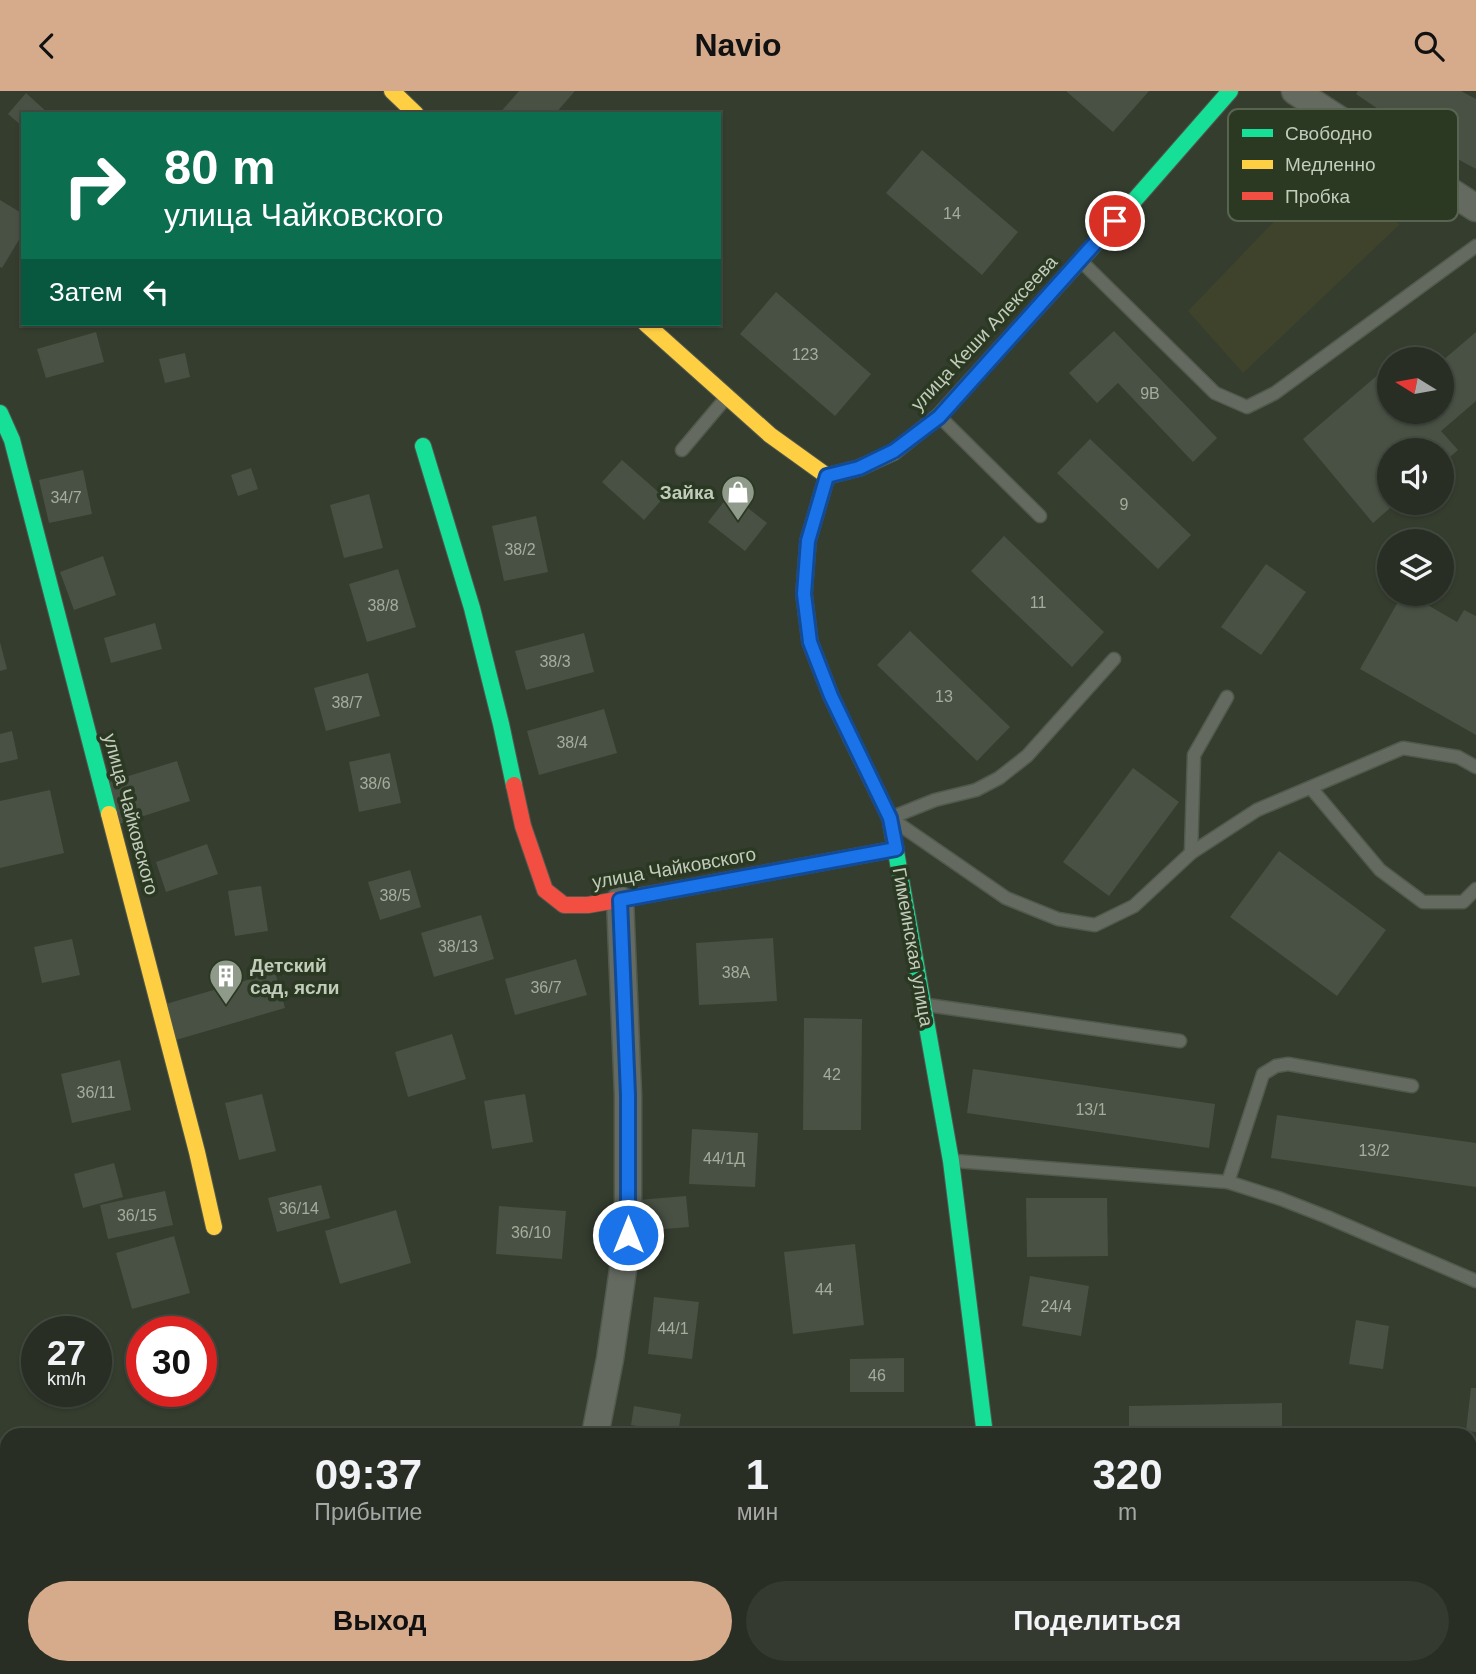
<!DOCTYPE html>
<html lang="ru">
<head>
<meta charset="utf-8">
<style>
  body { margin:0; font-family:Arial,sans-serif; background:#343a30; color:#f1f3f6; height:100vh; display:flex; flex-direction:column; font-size:26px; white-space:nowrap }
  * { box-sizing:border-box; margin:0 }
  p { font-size:23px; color:#a5a8a6 }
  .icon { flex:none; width:38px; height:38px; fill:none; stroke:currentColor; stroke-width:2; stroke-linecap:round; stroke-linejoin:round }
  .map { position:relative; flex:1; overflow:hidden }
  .sheet { position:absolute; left:0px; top:1337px; width:1477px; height:247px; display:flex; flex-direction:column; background:#282e23; border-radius:21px 21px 0 0; box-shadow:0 2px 5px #0004,0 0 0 2px #444a41 }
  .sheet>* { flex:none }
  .top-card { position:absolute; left:21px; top:21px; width:700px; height:214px; border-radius:0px; box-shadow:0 2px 5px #0004,0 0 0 2px #444a41; background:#0b6e4f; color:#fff; overflow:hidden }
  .needle { width:46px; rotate:281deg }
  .buttons { position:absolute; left:1377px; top:256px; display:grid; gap:14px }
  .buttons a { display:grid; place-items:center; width:77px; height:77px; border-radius:50%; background:#282e23; box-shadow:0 2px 5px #0004,0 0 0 2px #444a41; font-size:35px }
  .speed { position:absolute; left:21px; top:1225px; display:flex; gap:14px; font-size:35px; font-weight:700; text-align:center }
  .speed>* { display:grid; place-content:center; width:91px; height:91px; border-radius:50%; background:#282e23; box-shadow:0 2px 5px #0004,0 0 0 2px #444a41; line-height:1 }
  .speed small { font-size:18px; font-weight:400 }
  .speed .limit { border:10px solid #d22; background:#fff; color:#111 }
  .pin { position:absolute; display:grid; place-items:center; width:60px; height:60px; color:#fff; margin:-30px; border:4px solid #fff; border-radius:50%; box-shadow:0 2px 7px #0007 }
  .me { position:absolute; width:77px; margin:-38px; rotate:0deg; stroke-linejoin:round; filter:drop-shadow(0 0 5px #0008) }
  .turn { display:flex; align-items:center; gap:24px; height:147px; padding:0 28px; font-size:32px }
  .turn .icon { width:91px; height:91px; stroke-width:2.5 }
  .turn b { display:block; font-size:49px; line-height:60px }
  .then { display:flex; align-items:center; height:66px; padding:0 28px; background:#0003; gap:14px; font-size:26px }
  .eta { display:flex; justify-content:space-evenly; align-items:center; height:119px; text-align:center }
  .eta b { font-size:42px; font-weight:700; line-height:49px }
  .button { display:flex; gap:14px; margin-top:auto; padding:14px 28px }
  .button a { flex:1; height:80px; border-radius:42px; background:#d6ab8b; color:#111; font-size:28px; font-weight:700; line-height:80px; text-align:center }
  .button a+a { background:#343a30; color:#f1f3f6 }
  header { display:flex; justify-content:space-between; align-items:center; height:91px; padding:0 28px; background:#d6ab8b; color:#111; font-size:32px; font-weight:700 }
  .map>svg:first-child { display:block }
  .green { fill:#3f432c }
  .building { fill:#495144 }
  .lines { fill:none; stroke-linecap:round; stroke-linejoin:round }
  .lane-casing { stroke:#51594d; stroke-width:15 }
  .street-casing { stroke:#51594d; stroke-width:29 }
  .fast-casing { stroke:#51594d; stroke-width:18 }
  .slow-casing { stroke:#51594d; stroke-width:18 }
  .jam-casing { stroke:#51594d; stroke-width:18 }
  .lane { stroke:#646a60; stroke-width:12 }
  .street { stroke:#646a60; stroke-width:26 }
  .fast { stroke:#16e098; stroke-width:16 }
  .slow { stroke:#ffcf43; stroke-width:16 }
  .jam { stroke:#f24e42; stroke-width:16 }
  .route-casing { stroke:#114b97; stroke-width:18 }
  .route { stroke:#1a73e8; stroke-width:12 }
  .labels { text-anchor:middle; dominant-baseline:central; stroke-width:7; stroke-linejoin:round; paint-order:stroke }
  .number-label { font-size:16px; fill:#a3ad9d }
  .street-label { font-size:19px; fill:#c1ccbb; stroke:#2b3822 }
  .poi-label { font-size:19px; font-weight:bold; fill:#c1ccbb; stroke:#2b3822; text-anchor:end }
  .key { fill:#2b3822; stroke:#586450; stroke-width:2 }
  .key-label { font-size:19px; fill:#c1ccbb }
</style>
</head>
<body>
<header><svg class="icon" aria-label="back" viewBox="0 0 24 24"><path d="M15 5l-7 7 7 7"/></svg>Navio<svg class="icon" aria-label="search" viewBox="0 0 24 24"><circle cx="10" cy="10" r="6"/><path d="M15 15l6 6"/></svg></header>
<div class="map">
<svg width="1476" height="1583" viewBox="0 0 1476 1583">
  <rect width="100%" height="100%" fill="#353d2f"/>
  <!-- green -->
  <path class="green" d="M1311 92 1400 133 1243 282 1188 220Z"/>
  <!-- building -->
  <g class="building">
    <path d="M519 0H575L555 23H499Z"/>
    <path d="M1066 0H1149L1113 41Z"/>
    <path d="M1358 0H1461L1476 8V78L1428 52 1356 3Z"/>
    <path d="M26 2 49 23H23V36L8 23Z"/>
    <path d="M922 59 1018 141 982 184 886 102Z"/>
    <path d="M0 109 23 123V142L2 177 0 176Z"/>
    <path d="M776 201 871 283 835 325 740 243Z"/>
    <path d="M1114 240 1217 347 1193 371 1118 292 1097 312 1069 282Z"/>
    <path d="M96 241 104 271 46 287 37 258Z"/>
    <path d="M1476 241V310L1441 340 1458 359 1442 373V359H1390V411H1397L1373 432 1303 348 1387 276 1390 278V320H1442V270Z"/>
    <path d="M185 262 190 286 165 292 159 268Z"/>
    <path d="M1090 348 1191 444 1158 478 1057 382Z"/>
    <path d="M622 369 664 406 644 429 602 391Z"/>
    <path d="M251 377 258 398 238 405 231 384Z"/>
    <path d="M83 379 92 423 49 432 39 389Z"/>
    <path d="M369 403 383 457 344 467 330 414Z"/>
    <path d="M730 403 767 432 745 460 708 431Z"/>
    <path d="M536 425 548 481 504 490 492 435Z"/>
    <path d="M1004 445 1104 541 1072 576 971 480Z"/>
    <path d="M103 465 116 504 74 519 60 481Z"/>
    <path d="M1266 473 1306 501 1261 564 1221 536Z"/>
    <path d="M398 478 416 536 367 551 349 493Z"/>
    <path d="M1403 502H1407L1457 531 1464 519 1476 525V644L1360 578Z"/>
    <path d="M155 532 162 558 111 572 104 547Z"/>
    <path d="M910 540 1010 636 977 670 877 574Z"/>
    <path d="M584 542 594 581 526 599 515 560Z"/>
    <path d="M0 551 7 578 0 580Z"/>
    <path d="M368 582 380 625 326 640 314 597Z"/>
    <path d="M604 618 617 662 539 684 527 640Z"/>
    <path d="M12 640 18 668 0 672V643Z"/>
    <path d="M390 662 401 712 359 721 349 671Z"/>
    <path d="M177 670 190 710 119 733 106 692Z"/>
    <path d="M1133 677 1179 711 1109 805 1063 771Z"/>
    <path d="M50 699 64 762 0 777V710Z"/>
    <path d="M207 753 218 783 166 801 156 771Z"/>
    <path d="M1279 760 1386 839 1337 905 1230 826Z"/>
    <path d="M410 779 421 816 380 829 368 791Z"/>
    <path d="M261 795 268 840 235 845 228 800Z"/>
    <path d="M481 824 494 868 434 886 421 842Z"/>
    <path d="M773 847 777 910 699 914 696 852Z"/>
    <path d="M72 848 80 884 42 892 34 856Z"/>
    <path d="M576 868 587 904 515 924 505 888Z"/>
    <path d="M275 881 285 917 176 949 166 913Z"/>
    <path d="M804 927 862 928 861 1039H803Z"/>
    <path d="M452 943 466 988 408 1006 395 961Z"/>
    <path d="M120 969 131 1019 72 1032 61 983Z"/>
    <path d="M973 978 1215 1013 1209 1057 967 1022Z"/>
    <path d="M262 1003 276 1060 239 1069 225 1012Z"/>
    <path d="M525 1003 533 1051 492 1058 484 1010Z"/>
    <path d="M1277 1024 1476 1052V1096L1271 1067Z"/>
    <path d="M692 1038 758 1042 755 1096 689 1093Z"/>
    <path d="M114 1072 123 1106 83 1117 74 1083Z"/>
    <path d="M321 1094 330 1127 277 1141 268 1107Z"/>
    <path d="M165 1100 173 1134 108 1148 100 1114Z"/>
    <path d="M686 1105 689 1136 641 1140 638 1109Z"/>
    <path d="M1026 1107H1107L1108 1165 1027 1166Z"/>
    <path d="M499 1115 566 1120 562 1168 496 1163Z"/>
    <path d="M396 1119 411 1172 340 1193 325 1140Z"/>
    <path d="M174 1145 190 1202 132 1218 116 1162Z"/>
    <path d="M855 1153 864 1234 793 1243 784 1161Z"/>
    <path d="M1030 1185 1089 1195 1081 1245 1022 1235Z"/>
    <path d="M654 1206 699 1211 692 1268 648 1263Z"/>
    <path d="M1356 1229 1389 1235 1383 1278 1349 1273Z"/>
    <path d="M904 1267V1301H850V1268Z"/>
    <path d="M1471 1297H1476V1341L1466 1340Z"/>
    <path d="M1282 1312V1344H1129V1315Z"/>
    <path d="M634 1315 681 1323 678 1342 631 1334Z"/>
    <path d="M7 1526V1580L0 1567V1530Z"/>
    <path d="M1470 1545 1476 1546V1583H1407L1408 1577H1470Z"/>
    <path d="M184 1577H233L234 1583H185Z"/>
    <path d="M917 1577H955L948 1583H923Z"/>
  </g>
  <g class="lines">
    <!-- lane casing -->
    <g class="lane-casing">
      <g id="lane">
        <path d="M1083 172 1215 302 1247 316 1275 302 1476 155"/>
        <path d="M942 328 1040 425"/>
        <path d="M682 359 725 308"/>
        <path d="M1114 568 1027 665 999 687 976 699 935 709 890 727 1006 807 1058 828 1095 834 1134 815 1191 762 1257 719 1403 657 1458 666 1476 676"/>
        <path d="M1311 697 1380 779 1423 811H1463L1476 798"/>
        <path d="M1191 762 1194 664 1227 606"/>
        <path d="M927 914 1180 950"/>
        <path d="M955 1070 1228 1091 1281 1108 1327 1126 1476 1190"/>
        <path d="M1228 1091 1263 983 1276 975 1288 973 1412 995"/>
      </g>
    </g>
    <!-- street casing -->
    <g class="street-casing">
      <g id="street">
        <path d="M1295 0 1476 117"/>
        <path d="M595 1344 610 1268 628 1144V1004L620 809"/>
        <path d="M124 1577 128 1583"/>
        <path d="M1084 1577 1100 1583"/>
        <path d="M542 1583 544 1577"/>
        <path d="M995 1583 998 1577"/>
      </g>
    </g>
    <!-- fast casing -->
    <g class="fast-casing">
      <g id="fast">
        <path d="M1125 120 1230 0"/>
        <path d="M0 322 12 349 109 723"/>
        <path d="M423 355 472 517 501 633 514 694"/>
        <path d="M851 647 890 727 951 1070 985 1344"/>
        <path d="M668 800 896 758"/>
      </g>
    </g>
    <!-- slow casing -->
    <g class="slow-casing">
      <g id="slow">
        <path d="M392 0 416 23"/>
        <path d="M646 233 770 344 827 385"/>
        <path d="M827 385 859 377 894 361 939 325 1125 120"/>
        <path d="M109 723 197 1061 214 1136"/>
      </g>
    </g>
    <!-- jam casing -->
    <g class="jam-casing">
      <g id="jam">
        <path d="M827 385 808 450 804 503 810 551 831 605 851 647"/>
        <path d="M514 694 523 735 545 799 564 814H588L668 800"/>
      </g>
    </g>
    <!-- lane -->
    <use href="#lane" class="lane"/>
    <!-- street -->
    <use href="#street" class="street"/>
    <!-- fast -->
    <use href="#fast" class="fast"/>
    <!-- slow -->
    <use href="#slow" class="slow"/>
    <!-- jam -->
    <use href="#jam" class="jam"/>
  </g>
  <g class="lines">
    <!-- route casing -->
    <g class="route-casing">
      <path id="route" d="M628 1144V1004L620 809 896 758 890 727 831 605 810 551 804 503 808 450 827 385 859 377 894 360 939 326 1115 130"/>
    </g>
    <!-- route -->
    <use href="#route" class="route"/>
  </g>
  <!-- icons -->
  <defs>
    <g id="shop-pin" transform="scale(1.75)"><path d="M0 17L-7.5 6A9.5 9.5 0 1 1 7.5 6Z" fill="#909a8a" stroke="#2b3822"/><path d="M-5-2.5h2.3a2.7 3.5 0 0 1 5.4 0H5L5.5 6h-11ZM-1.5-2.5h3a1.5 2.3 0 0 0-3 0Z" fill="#fff"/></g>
    <g id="building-pin" transform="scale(1.75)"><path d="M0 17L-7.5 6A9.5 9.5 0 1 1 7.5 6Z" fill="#909a8a" stroke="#2b3822"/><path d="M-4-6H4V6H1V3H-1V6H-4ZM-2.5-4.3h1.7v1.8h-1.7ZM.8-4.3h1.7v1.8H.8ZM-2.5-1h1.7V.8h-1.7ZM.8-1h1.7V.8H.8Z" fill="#fff"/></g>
  </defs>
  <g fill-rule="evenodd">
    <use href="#shop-pin" x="738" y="401"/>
    <use href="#building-pin" x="226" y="885"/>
  </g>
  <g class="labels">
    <!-- number labels -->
    <g class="number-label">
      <text x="952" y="122">14</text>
      <text x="805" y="263">123</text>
      <text x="1150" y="302">9В</text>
      <text x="66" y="406">34/7</text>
      <text x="1124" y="413">9</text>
      <text x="520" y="458">38/2</text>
      <text x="1038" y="511">11</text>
      <text x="383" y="514">38/8</text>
      <text x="555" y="570">38/3</text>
      <text x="944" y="605">13</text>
      <text x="347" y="611">38/7</text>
      <text x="572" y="651">38/4</text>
      <text x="375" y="692">38/6</text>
      <text x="395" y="804">38/5</text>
      <text x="458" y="855">38/13</text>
      <text x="736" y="881">38А</text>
      <text x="546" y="896">36/7</text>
      <text x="832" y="983">42</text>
      <text x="96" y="1001">36/11</text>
      <text x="1091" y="1018">13/1</text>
      <text x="1374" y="1059">13/2</text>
      <text x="724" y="1067">44/1Д</text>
      <text x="299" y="1117">36/14</text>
      <text x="137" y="1124">36/15</text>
      <text x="531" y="1141">36/10</text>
      <text x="824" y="1198">44</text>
      <text x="1056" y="1215">24/4</text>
      <text x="673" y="1237">44/1</text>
      <text x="877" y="1284">46</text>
    </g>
    <!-- street labels -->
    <g class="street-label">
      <text transform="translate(984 242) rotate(-47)">улица Кеши Алексеева</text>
      <text transform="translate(131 723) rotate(75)">улица Чайковского</text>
      <text transform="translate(674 777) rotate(-10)">улица Чайковского</text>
      <text transform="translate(913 856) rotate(80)">Гимеинская улица</text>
    </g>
    <!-- poi labels -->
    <g class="poi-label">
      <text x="714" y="401">Зайка</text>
      <text x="250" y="874" text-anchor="start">Детский<tspan x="250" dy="22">сад, ясли</tspan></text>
    </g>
  </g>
  <!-- legend -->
  <rect x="1228" y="18" width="230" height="112" rx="10" class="key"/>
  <rect x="1242" y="38" width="31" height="8" fill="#16e098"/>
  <rect x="1242" y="69" width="31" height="9" fill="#ffcf43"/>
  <rect x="1242" y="101" width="31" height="8" fill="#f24e42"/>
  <g class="key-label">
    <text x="1285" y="49">Свободно</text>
    <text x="1285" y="80">Медленно</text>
    <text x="1285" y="112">Пробка</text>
  </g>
</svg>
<div class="buttons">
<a><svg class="needle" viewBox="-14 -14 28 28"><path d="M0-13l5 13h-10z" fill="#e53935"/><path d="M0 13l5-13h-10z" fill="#a5a8a6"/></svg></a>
<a><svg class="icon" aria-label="sound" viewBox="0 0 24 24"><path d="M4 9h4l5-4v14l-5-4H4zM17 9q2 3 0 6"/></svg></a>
<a><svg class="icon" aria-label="layers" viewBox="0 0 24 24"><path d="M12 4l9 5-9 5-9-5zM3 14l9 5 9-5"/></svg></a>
</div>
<div class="speed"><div>27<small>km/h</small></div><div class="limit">30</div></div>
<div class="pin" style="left:1115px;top:130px;background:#d93025"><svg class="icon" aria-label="arrive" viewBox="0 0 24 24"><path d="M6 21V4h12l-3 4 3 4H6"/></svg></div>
<svg class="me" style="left:628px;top:1144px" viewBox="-20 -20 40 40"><circle r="17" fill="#1a73e8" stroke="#fff" stroke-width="3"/><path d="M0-11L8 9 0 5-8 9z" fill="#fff"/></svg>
<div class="top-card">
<div class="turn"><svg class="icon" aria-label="right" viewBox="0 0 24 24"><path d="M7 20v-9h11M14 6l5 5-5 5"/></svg><div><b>80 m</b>улица Чайковского</div></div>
<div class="then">Затем<svg class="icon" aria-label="left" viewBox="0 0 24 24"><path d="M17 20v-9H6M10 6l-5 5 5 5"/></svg></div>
</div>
<section class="sheet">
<div class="eta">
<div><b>09:37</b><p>Прибытие</p></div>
<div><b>1</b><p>мин</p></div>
<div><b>320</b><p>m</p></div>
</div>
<div class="button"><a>Выход</a><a>Поделиться</a></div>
</section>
</div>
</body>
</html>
